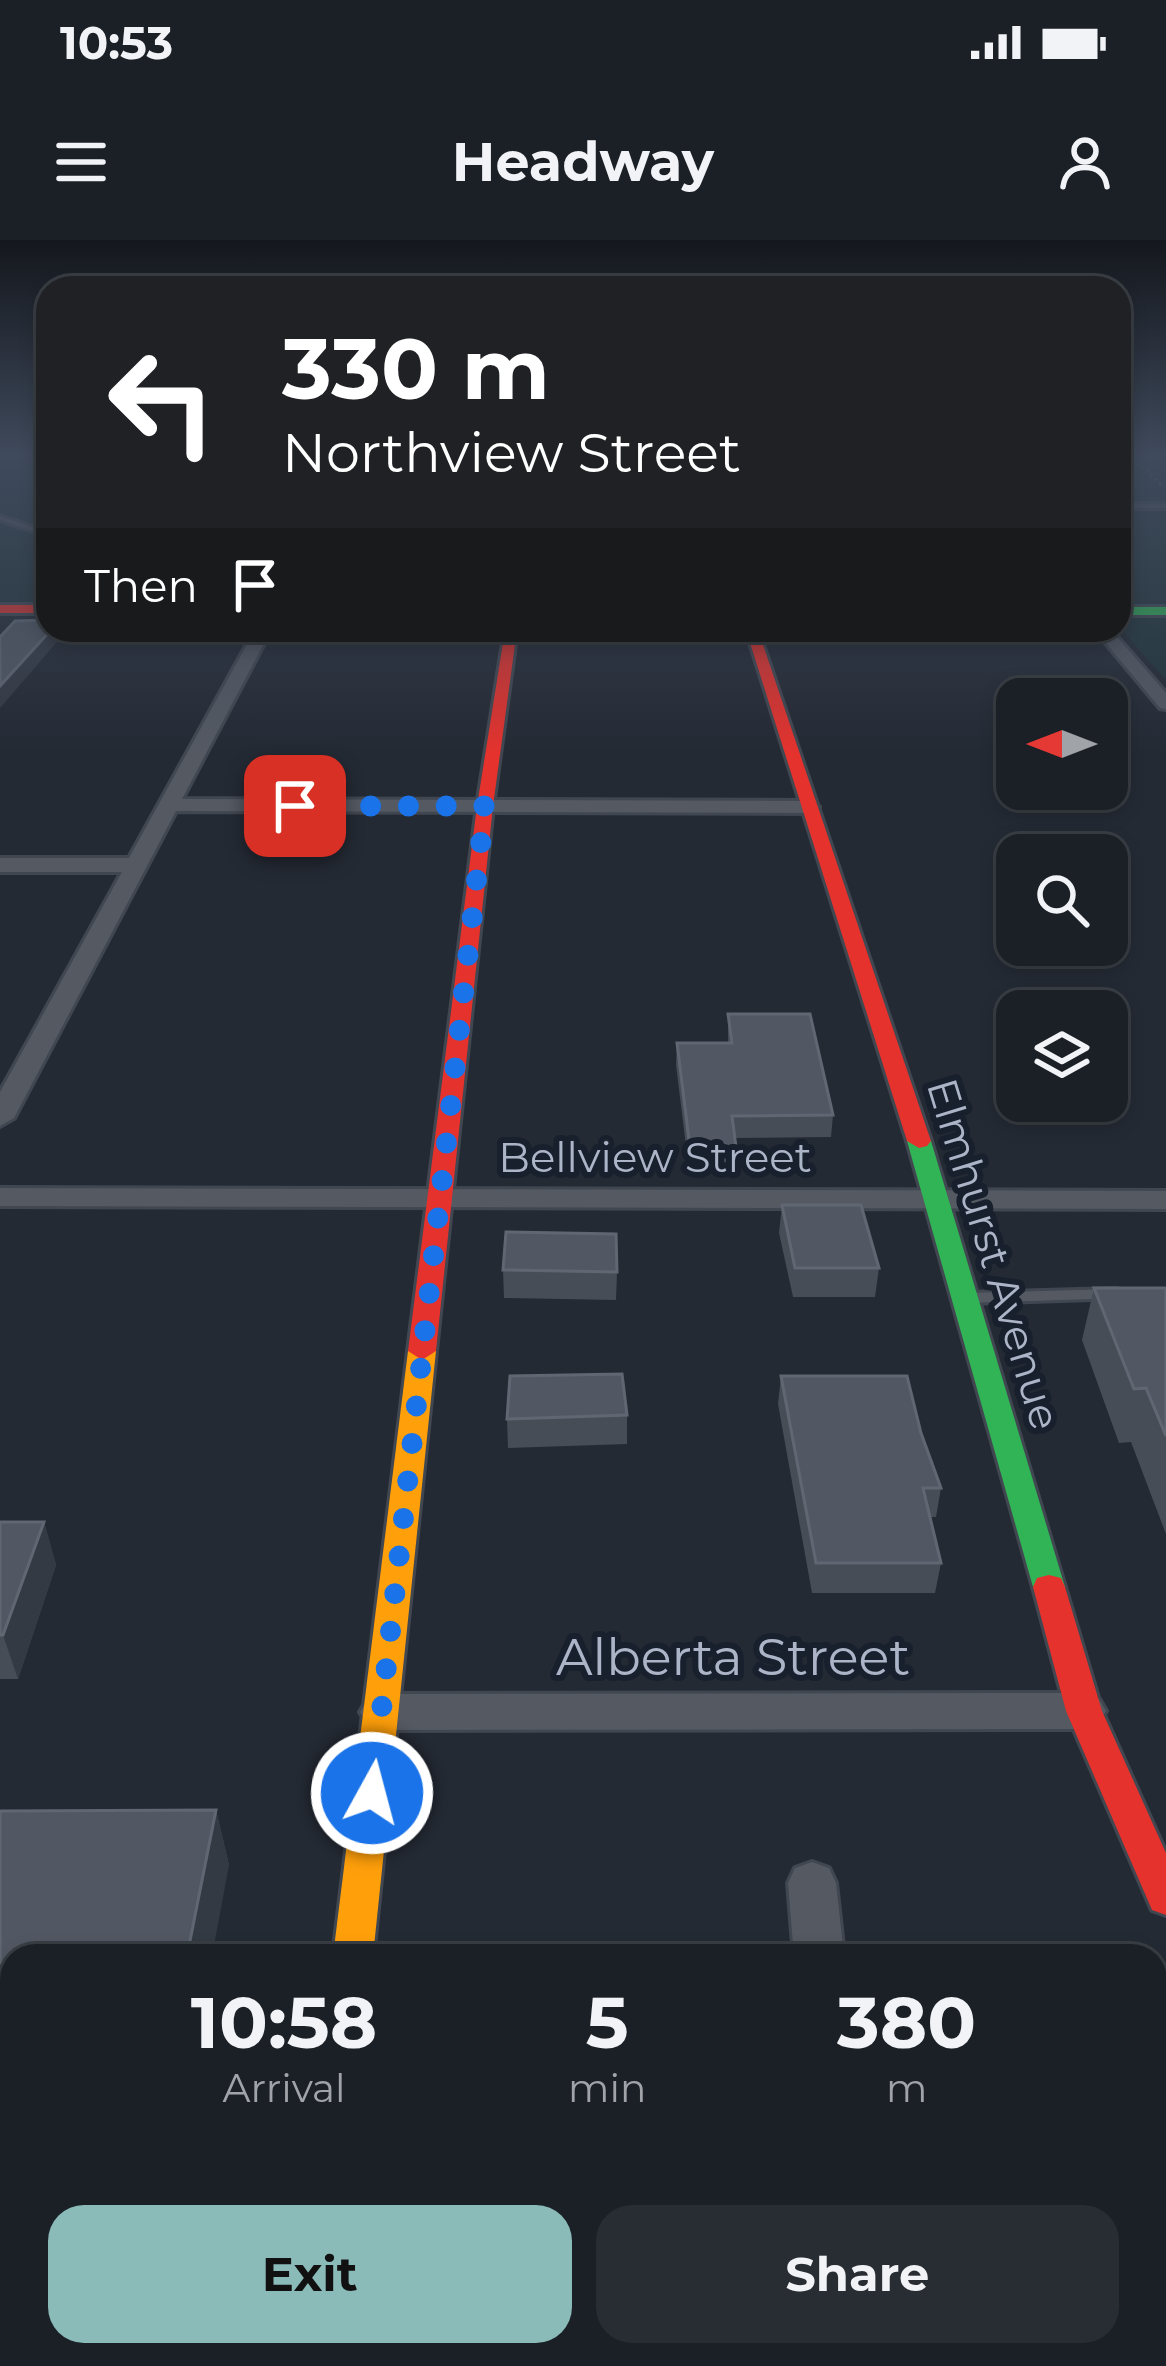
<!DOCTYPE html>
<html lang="en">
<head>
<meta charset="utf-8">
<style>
  body { margin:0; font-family:Montserrat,sans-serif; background:#282d33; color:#f1f3f6; height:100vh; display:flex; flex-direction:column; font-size:45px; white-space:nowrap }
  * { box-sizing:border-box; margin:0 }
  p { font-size:39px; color:#a0a3a7 }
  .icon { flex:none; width:66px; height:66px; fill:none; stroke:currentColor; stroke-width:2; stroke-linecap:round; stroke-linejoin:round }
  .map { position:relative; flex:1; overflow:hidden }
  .details { position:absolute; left:0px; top:1704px; width:1167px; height:423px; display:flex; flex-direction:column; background:#1b2027; border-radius:36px 36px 0 0; box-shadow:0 6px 18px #0003,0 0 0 3px #393e44 }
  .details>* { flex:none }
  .top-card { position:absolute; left:36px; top:36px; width:1095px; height:366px; border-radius:36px; box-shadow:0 6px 18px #0003,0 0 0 3px #393e44; background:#202124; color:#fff; overflow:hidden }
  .needle { width:78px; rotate:270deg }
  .controls { position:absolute; left:996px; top:438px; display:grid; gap:24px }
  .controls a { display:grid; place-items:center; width:132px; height:132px; border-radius:24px; background:#1b2027; box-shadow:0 6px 18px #0003,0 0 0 3px #393e44; font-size:60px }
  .pin { position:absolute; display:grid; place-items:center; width:102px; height:102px; color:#fff; margin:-51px; border-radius:24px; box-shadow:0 6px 18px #0006 }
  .me { position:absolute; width:132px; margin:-66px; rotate:7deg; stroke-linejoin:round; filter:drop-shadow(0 0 9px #0008) }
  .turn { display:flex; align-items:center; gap:42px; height:252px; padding:0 48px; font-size:54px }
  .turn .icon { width:156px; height:156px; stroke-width:2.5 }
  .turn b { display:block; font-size:84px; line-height:102px }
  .then { display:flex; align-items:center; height:114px; padding:0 48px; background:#0003; gap:24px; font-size:45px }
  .eta { display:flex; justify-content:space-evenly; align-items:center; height:204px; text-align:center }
  .eta b { font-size:72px; font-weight:700; line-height:84px }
  .action { display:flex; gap:24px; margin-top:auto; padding:24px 48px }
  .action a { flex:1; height:138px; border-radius:36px; background:#8bbbb9; color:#111; font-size:48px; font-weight:700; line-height:138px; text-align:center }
  .action a+a { background:#282d33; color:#f1f3f6 }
  .status { display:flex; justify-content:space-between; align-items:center; height:84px; padding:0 60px; background:#1b2027; direction:ltr }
  .status svg { height:33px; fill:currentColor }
  header { display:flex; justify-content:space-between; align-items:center; height:156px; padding:0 48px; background:#1b2027; font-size:54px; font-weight:700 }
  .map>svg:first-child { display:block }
  .green { fill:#21343a }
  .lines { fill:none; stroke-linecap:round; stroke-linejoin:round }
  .lane-casing { stroke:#414750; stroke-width:6 }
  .street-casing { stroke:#414750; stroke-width:6 }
  .fast-casing { stroke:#414750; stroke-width:6 }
  .slow-casing { stroke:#414750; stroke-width:6 }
  .jam-casing { stroke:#414750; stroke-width:6 }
  .path { stroke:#565c64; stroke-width:3; stroke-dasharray:3 3; stroke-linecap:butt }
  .lane { fill:#545962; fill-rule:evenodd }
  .street { fill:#545962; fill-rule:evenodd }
  .fast { fill:#30b455; fill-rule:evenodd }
  .slow { fill:#ff9f0a; fill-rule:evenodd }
  .jam { fill:#e5322d; fill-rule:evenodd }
  .wall { fill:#474d57 }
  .shaded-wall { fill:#343a44 }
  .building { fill:#525863; stroke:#606773; stroke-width:3 }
  .route { stroke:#1a73e8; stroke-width:21; stroke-dasharray:0 37.8 }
  .labels { text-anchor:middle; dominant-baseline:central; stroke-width:12; stroke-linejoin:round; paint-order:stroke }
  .street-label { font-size:42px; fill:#acb5c7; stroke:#18202e }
  .near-street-label { font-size:51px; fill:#acb5c7; stroke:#18202e }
</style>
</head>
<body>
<div class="status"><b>10:53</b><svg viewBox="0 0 49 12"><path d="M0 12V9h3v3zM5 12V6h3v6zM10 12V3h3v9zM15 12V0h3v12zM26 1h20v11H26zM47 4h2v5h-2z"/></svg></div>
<header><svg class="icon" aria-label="menu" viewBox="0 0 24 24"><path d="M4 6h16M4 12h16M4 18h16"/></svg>Headway<svg class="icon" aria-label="person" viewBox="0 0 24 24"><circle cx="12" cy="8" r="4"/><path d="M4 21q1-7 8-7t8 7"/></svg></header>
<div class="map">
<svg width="1166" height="2126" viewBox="0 0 1166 2126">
  <rect width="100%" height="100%" fill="#242a34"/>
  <!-- green -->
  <g class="green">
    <rect x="0" y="217" width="48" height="145"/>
    <rect x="1119" y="217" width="47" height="148"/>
    <path d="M1119 378H1166V440L1119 387Z"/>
  </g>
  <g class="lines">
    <!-- lane casing -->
    <g class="lane-casing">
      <g id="lane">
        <rect x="1119" y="264" width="47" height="4"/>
        <path d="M0 276 48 292V296L0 280Z"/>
        <path d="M1115 1049 1121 1050 1123 1054 1121 1058 967 1063 959 1058 967 1053Z"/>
        <path d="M12 1879V1907L0 1908V1880Z"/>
      </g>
    </g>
    <!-- street casing -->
    <g class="street-casing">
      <g id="street">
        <path d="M255 390H271L182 559 809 561 819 567 809 573 176 571 14 878 0 886V852L122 632H0V618H129Z"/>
        <path d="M1095 390H1111L1166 453V469L1160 468Z"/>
        <path d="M0 948 1166 951V969L0 966Z"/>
        <path d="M1084 1453 1099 1459 1106 1471 1099 1483 1084 1489 382 1490 367 1484 360 1472 367 1460 382 1454Z"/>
        <path d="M812 1622 829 1628 836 1643 844 1716H794L788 1643 795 1628Z"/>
        <path d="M274 2115H334L333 2126H273Z"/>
        <path d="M829 2115H889L890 2126H830Z"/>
      </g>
    </g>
    <!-- fast casing -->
    <g class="fast-casing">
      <g id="fast">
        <rect x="1119" y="367" width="47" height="8"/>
        <path d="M919 894 931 901 1065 1347 1061 1356 1049 1359 1037 1356 1033 1347 907 901Z"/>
      </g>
    </g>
    <!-- slow casing -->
    <g class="slow-casing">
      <path id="slow" d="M422 1102 436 1111 373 1716H333L408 1111Z"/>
    </g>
    <!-- jam casing -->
    <g class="jam-casing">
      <g id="jam">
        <rect x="0" y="365" width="48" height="8"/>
        <path d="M505 390H517L493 566 436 1111 422 1120 408 1111 477 566Z"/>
        <path d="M746 390H758L931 901 927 906 919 908 907 901Z"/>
        <path d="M1049 1335 1061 1338 1065 1347 1102 1471 1166 1613V1675L1152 1670 1066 1471 1033 1347 1037 1338Z"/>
      </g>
    </g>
    <!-- path -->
    <path class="path" d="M1119 218 1144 227 1161 245"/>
    <!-- lane -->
    <use href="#lane" class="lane"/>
    <!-- street -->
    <use href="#street" class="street"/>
    <!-- fast -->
    <use href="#fast" class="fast"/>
    <!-- slow -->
    <use href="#slow" class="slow"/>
    <!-- jam -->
    <use href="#jam" class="jam"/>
  </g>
  <!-- wall -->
  <g class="wall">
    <path d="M728 774 833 875 831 897 735 898V929L689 930 676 825 677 803H728Z"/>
    <path d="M782 965 879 1028 875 1057H793L779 993Z"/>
    <path d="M503 1030 617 1032 616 1060 504 1058Z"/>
    <path d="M1094 1048H1166V1294L1131 1202 1119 1203 1082 1100Z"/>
    <path d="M781 1136 921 1193 941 1248 936 1277H930L941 1323 935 1353H812L778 1164Z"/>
    <path d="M627 1175V1204L508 1208 507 1179Z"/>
    <path d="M0 1282H44L56 1325 18 1439H0Z"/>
    <path d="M216 1570 229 1625 12 1716V1801H0V1571Z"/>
  </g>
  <!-- shaded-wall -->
  <g class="shaded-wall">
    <path d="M51 390H62L63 395 0 468V446Z"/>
    <path d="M44 1282 56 1325 18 1439 3 1395Z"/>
    <path d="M216 1570 229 1625 212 1716H187Z"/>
  </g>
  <!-- building -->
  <g class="building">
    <path d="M48 380V390H51L0 446V397L15 381Z"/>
    <path d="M728 774H810L833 875 732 876 736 907 690 908 677 803H732Z"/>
    <path d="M782 965H861L879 1028H795Z"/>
    <path d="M506 992 616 994 617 1032 503 1030Z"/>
    <path d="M1094 1048H1166V1196L1146 1148 1134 1149Z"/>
    <path d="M622 1134 627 1175 507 1179 510 1136Z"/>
    <path d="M781 1136H907L921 1193 941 1248H923L941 1323H816Z"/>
    <path d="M0 1282H44L3 1395H0Z"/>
    <path d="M216 1570 187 1716H12V1747H0V1571Z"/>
    <path d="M398 2115H626L643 2126H397Z"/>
  </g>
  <!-- sky -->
  <linearGradient id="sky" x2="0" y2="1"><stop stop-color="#14171d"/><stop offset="0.42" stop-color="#3f4a5c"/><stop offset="1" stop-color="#3f4a5c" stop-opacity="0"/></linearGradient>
  <rect width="1166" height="514" fill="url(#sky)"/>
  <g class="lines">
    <!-- route -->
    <path class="route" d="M295 566H485L372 1553"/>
  </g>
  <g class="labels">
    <!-- street labels -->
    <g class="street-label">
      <text x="655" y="917">Bellview Street</text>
      <text transform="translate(994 1014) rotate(73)">Elmhurst Avenue</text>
    </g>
    <!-- near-street labels -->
    <g class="near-street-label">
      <text x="733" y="1417">Alberta Street</text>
    </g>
  </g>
</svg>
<div class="controls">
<a><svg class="needle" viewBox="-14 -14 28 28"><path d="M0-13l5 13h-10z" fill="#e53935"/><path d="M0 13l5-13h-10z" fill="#a0a3a7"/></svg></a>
<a><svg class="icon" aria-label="search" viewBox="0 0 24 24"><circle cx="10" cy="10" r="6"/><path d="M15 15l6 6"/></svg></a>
<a><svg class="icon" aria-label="layers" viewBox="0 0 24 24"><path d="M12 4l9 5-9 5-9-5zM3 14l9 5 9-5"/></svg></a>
</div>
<div class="pin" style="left:295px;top:566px;background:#d93025"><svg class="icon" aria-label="arrive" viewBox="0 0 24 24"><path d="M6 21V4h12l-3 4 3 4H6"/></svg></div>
<svg class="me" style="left:372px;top:1553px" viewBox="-20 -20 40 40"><circle r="17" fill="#1a73e8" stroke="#fff" stroke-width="3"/><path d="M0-11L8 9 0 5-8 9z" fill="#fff"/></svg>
<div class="top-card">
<div class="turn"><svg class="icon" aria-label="left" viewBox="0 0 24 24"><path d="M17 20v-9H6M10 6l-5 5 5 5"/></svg><div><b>330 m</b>Northview Street</div></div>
<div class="then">Then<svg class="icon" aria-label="arrive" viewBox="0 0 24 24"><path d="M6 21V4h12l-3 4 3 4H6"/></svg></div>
</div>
<section class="details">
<div class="eta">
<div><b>10:58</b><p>Arrival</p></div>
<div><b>5</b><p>min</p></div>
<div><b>380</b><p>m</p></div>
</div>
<div class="action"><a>Exit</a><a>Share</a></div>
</section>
</div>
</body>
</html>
